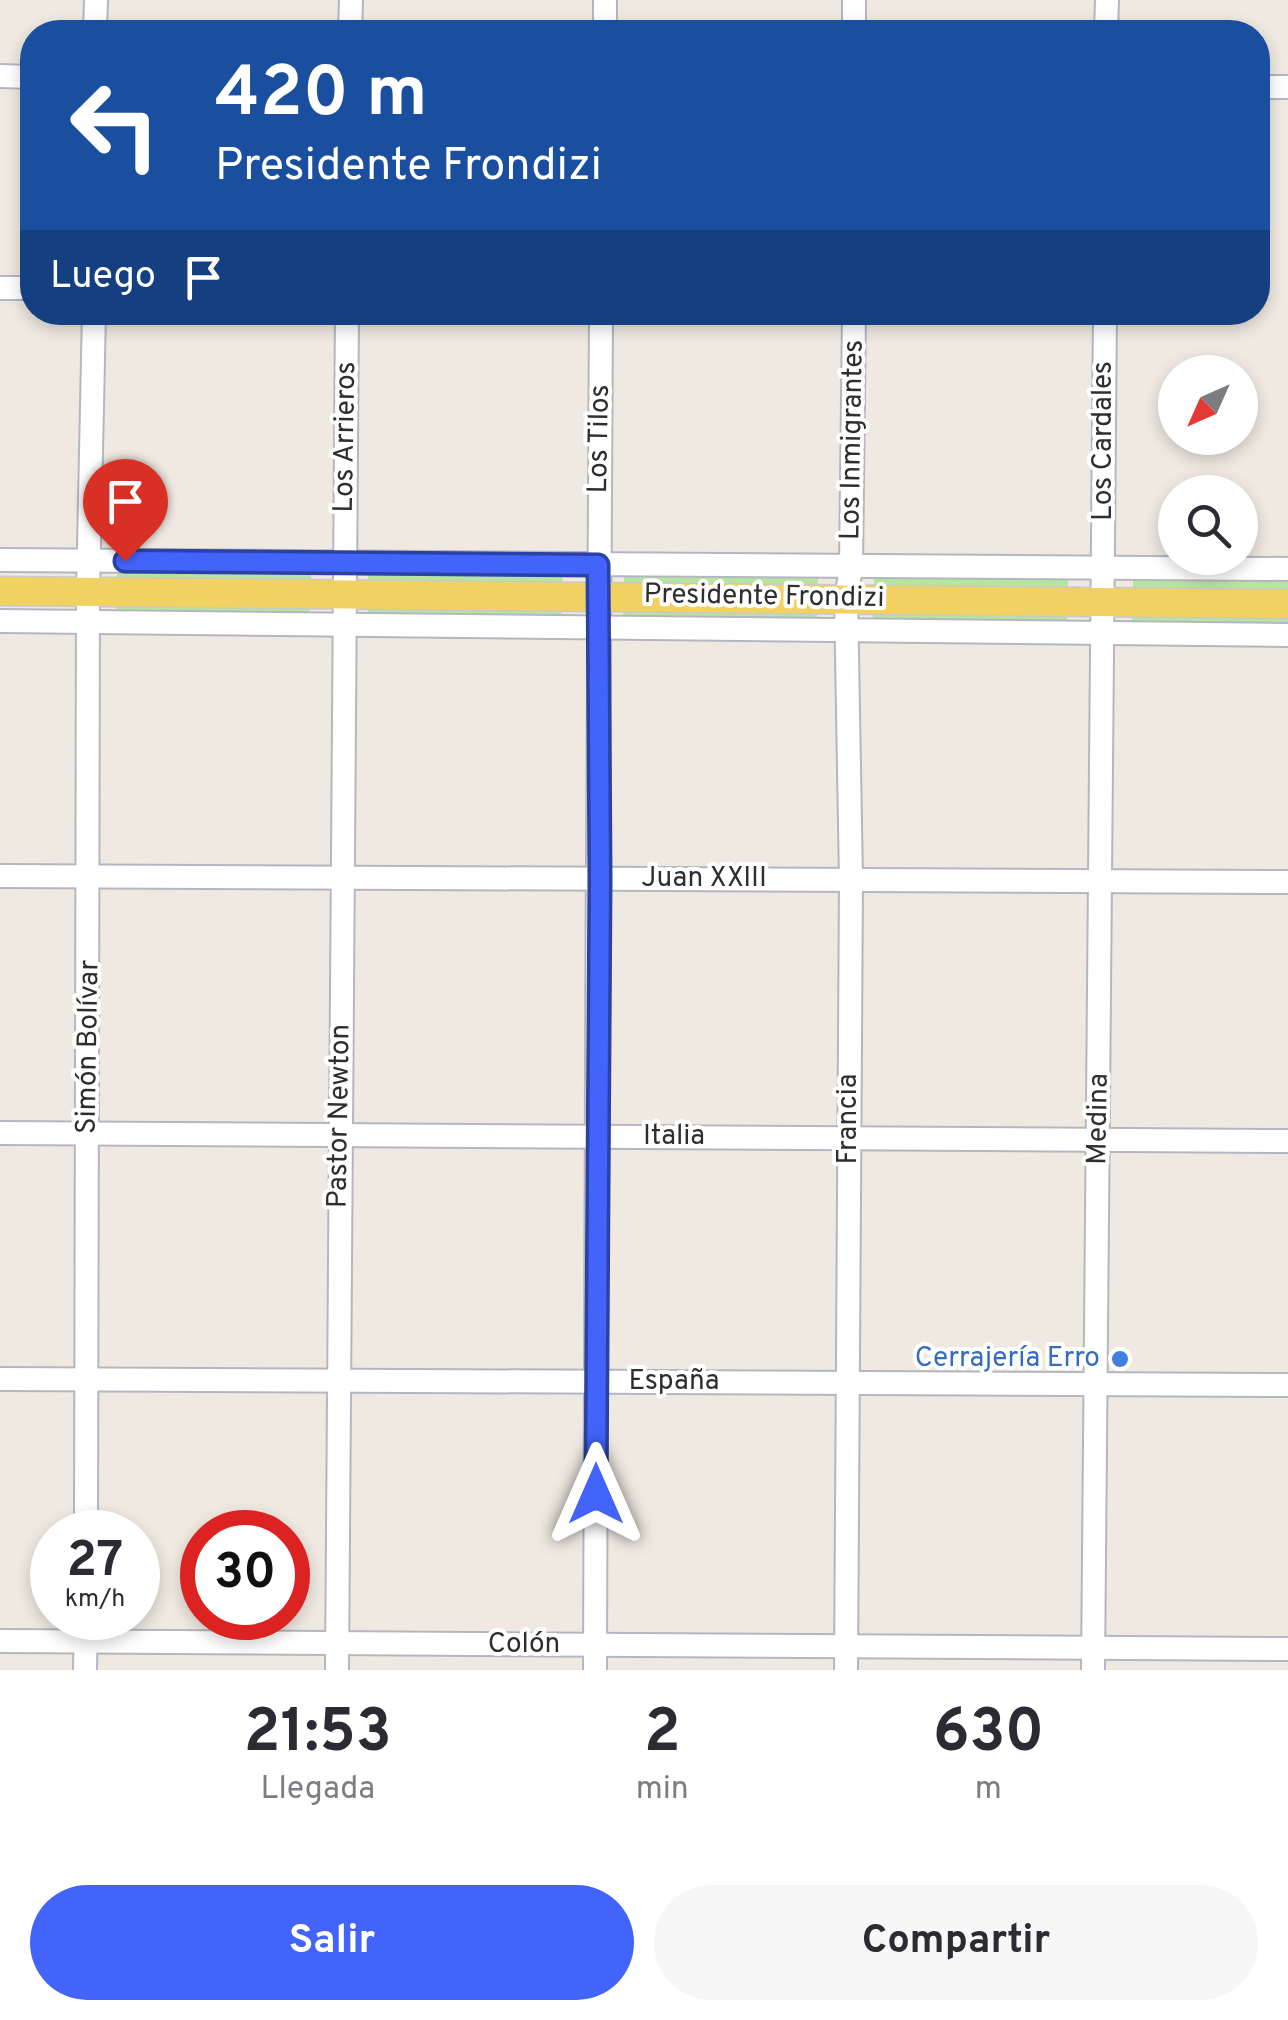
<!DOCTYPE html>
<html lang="es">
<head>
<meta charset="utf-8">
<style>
  body { margin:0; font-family:Overpass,sans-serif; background:#f7f7f7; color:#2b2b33; height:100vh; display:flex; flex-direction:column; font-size:38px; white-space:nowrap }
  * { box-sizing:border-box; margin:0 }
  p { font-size:32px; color:#7c7c81 }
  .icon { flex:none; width:55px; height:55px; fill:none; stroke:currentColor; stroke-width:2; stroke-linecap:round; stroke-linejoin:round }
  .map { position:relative; height:1670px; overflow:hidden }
  .panel { display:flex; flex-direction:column; background:#fff; flex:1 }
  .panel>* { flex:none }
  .hud { position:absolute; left:20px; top:20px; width:1250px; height:305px; border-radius:40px; box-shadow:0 5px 15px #0003; background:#1a4fa0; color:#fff; overflow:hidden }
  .needle { width:65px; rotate:225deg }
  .tools { position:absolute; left:1158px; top:355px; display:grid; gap:20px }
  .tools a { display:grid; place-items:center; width:100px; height:100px; border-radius:50%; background:#fff; box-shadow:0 5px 15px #0003; font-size:50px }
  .speed { position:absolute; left:30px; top:1510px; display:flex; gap:20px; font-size:50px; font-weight:700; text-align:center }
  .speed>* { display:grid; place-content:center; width:130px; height:130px; border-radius:50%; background:#fff; box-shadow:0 5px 15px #0003; line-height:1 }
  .speed small { font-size:25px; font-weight:400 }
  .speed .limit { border:15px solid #d22; background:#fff; color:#111 }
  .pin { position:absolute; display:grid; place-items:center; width:85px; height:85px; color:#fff; margin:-102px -42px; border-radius:50% 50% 50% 0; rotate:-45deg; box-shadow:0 0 10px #0007 }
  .pin .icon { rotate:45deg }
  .me { position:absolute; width:110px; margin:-55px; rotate:0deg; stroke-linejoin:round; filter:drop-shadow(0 0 8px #0008) }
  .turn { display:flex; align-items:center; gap:35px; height:210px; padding:0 30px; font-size:45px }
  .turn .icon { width:130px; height:130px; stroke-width:2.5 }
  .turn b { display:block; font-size:70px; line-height:85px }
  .then { display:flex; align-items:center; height:95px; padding:0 30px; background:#0003; gap:20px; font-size:38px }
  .eta { display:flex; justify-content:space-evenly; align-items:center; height:170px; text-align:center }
  .eta b { font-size:60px; font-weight:700; line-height:70px }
  .action { display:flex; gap:20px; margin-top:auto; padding:20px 30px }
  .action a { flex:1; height:115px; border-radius:60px; background:#4264fb; color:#fff; font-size:40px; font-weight:700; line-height:115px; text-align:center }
  .action a+a { background:#f7f7f7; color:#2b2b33 }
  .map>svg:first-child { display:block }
  .green { fill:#b6e59e }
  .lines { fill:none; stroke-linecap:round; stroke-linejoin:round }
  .minor-casing { stroke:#b4b7c1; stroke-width:26 }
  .major-casing { stroke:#c9c9c9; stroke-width:31 }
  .minor { stroke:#fff; stroke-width:22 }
  .major { stroke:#f2d163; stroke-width:28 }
  .route-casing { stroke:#2b41a3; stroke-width:25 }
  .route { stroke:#4264fb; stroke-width:18 }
  .shop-dot { fill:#3f7fe0; stroke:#fff; stroke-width:4 }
  .labels { text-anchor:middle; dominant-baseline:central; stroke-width:8; stroke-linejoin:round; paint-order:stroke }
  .street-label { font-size:28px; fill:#2e2e2e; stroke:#fff }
  .shop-label { font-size:28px; fill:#366cbe; stroke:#fff; text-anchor:end }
</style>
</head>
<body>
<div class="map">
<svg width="1288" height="1670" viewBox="0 0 1288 1670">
  <rect width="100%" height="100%" fill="#efe9e1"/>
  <!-- green -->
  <g class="green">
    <path d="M117 568 311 569V584L117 583Z"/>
    <path d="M368 569 563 571 562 586 368 585Z"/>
    <path d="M624 573 818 575V590L624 588Z"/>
    <path d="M1133 575 1288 576V591L1133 590Z"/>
    <path d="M874 576 1068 578V593L874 591Z"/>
    <path d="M116 601 310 602V617L116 616Z"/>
    <path d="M368 602 562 604 561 619 368 617Z"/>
    <path d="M623 606 817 608V623L623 621Z"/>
    <path d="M1132 608 1288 609V624L1132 623Z"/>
    <path d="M873 609 1067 611V626L873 624Z"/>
  </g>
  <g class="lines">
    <!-- minor casing -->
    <g class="minor-casing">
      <g id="minor">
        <path d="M95 32 96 0"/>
        <path d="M350 32 351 0"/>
        <path d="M605 32V0"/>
        <path d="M854 32V0"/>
        <path d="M1106 32 1107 0"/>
        <path d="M0 76 32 77"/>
        <path d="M1258 87H1288"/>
        <path d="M0 288H32"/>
        <path d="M0 560 1288 569"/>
        <path d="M0 621 1288 635"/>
        <path d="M0 876 1288 882"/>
        <path d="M0 1133 1288 1141"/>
        <path d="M0 1379 1288 1385"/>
        <path d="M86 1532 88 593 94 312"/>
        <path d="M0 1641 1288 1649"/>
        <path d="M85 1670 86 1618"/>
        <path d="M337 1670 347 312"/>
        <path d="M595 1670C599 1217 595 765 601 312"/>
        <path d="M846 1670 851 880 846 598 851 568 854 312"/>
        <path d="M1093 1670 1105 312"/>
      </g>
    </g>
    <!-- major casing -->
    <g class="major-casing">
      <path id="major" d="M0 591 1288 604"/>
    </g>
    <!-- minor -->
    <use href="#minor" class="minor"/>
    <!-- major -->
    <use href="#major" class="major"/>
  </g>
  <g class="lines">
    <!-- route casing -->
    <g class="route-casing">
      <path id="route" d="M125 561 598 565 600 878 596 1494"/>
    </g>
    <!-- route -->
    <use href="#route" class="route"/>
  </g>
  <!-- markers -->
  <circle class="shop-dot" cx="1120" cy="1359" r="10"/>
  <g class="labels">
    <!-- street labels -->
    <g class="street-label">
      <text transform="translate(346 437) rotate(-89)">Los Arrieros</text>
      <text transform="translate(600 439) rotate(-89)">Los Tilos</text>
      <text transform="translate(853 440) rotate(-89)">Los Inmigrantes</text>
      <text transform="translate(1104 441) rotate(-90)">Los Cardales</text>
      <text transform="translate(764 597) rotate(1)">Presidente Frondizi</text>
      <text x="704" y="879">Juan XXIII</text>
      <text transform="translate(89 1047) rotate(-89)">Simón Bolívar</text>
      <text transform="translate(340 1116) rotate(-89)">Pastor Newton</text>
      <text transform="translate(849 1119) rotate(-90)">Francia</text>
      <text transform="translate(1099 1119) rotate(-89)">Medina</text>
      <text x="674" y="1137">Italia</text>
      <text x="674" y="1382">España</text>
      <text x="524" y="1645">Colón</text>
    </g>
    <!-- shop labels -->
    <g class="shop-label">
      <text x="1100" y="1359">Cerrajería Erro</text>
    </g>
  </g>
</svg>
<div class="tools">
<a><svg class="needle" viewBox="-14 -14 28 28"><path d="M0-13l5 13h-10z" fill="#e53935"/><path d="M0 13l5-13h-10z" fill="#7c7c81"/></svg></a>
<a><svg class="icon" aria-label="search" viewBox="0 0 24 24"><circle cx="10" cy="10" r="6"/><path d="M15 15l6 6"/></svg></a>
</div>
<div class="speed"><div>27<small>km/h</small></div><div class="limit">30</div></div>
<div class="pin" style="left:125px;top:561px;background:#d93025"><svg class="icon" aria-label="arrive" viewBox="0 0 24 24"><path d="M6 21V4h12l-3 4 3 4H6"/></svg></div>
<svg class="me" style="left:596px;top:1494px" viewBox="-20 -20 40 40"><path d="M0-17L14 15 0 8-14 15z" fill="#4264fb" stroke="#fff" stroke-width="4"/></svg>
<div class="hud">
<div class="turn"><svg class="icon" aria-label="left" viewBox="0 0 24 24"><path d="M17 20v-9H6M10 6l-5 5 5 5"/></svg><div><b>420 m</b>Presidente Frondizi</div></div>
<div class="then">Luego<svg class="icon" aria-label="arrive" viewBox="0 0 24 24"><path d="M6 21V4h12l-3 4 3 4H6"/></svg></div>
</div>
</div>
<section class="panel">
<div class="eta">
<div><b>21:53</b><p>Llegada</p></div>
<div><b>2</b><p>min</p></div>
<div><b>630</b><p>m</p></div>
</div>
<div class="action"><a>Salir</a><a>Compartir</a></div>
</section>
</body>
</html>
